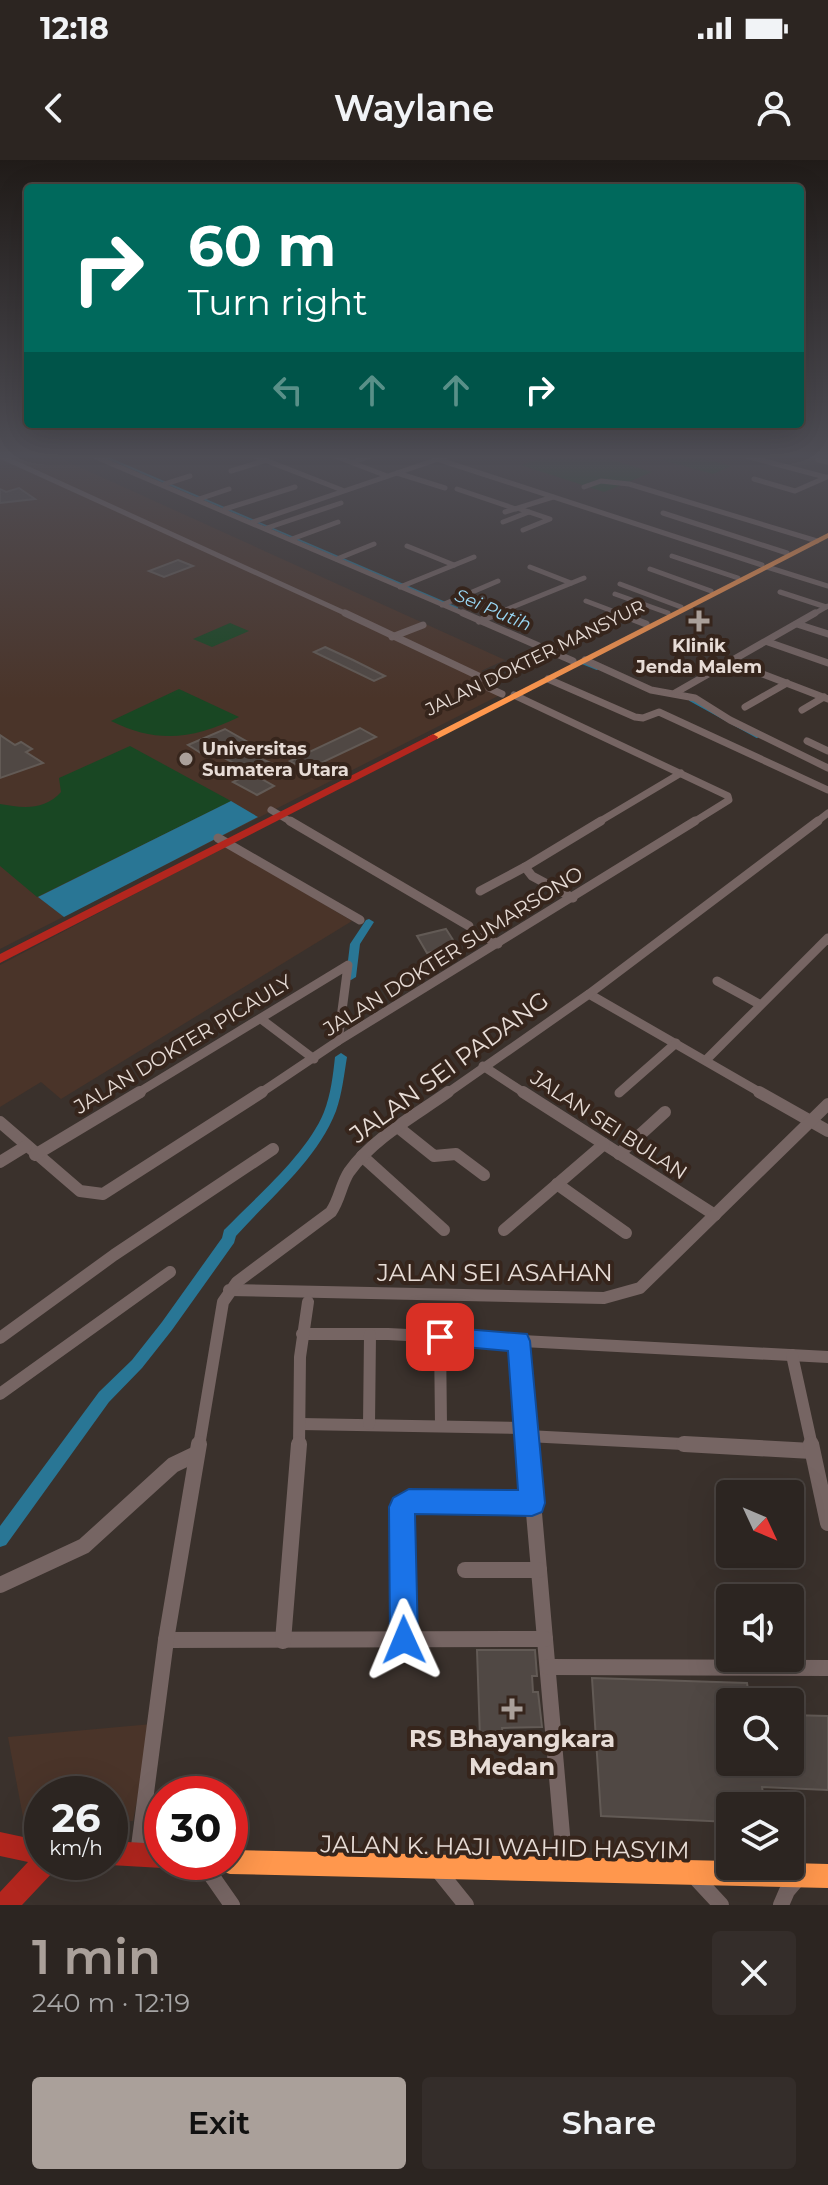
<!DOCTYPE html>
<html lang="en">
<head>
<meta charset="utf-8">
<style>
  body { margin:0; font-family:Montserrat,sans-serif; background:#342d2a; color:#f1f3f6; height:100vh; display:flex; flex-direction:column; font-size:30px; white-space:nowrap }
  * { box-sizing:border-box; margin:0 }
  p { font-size:26px; color:#a6a5a5 }
  .icon { flex:none; width:44px; height:44px; fill:none; stroke:currentColor; stroke-width:2; stroke-linecap:round; stroke-linejoin:round }
  .map { position:relative; height:1745px; overflow:hidden }
  .sheet { display:flex; flex-direction:column; background:#2c2521; flex:1 }
  .sheet>* { flex:none }
  .banner { position:absolute; left:24px; top:24px; width:780px; height:244px; border-radius:8px; box-shadow:0 8px 32px #0002,0 0 0 2px #48423f; background:#00695c; color:#fff; overflow:hidden }
  .needle { width:52px; rotate:134deg }
  .buttons { position:absolute; left:716px; top:1320px; display:grid; gap:16px }
  .buttons a { display:grid; place-items:center; width:88px; height:88px; border-radius:8px; background:#2c2521; box-shadow:0 8px 32px #0002,0 0 0 2px #48423f; font-size:40px }
  .speed { position:absolute; left:24px; top:1616px; display:flex; gap:16px; font-size:40px; font-weight:700; text-align:center }
  .speed>* { display:grid; place-content:center; width:104px; height:104px; border-radius:50%; background:#2c2521; box-shadow:0 8px 32px #0002,0 0 0 2px #48423f; line-height:1 }
  .speed small { font-size:20px; font-weight:400 }
  .speed .limit { border:12px solid #d22; background:#fff; color:#111 }
  .pin { position:absolute; display:grid; place-items:center; width:68px; height:68px; color:#fff; margin:-34px; border-radius:16px; box-shadow:0 4px 12px #0006 }
  .me { position:absolute; width:88px; margin:-44px; rotate:359deg; stroke-linejoin:round; filter:drop-shadow(0 0 6px #0008) }
  .turn { display:flex; align-items:center; gap:28px; height:168px; padding:0 32px; font-size:36px }
  .turn .icon { width:104px; height:104px; stroke-width:2.5 }
  .turn b { display:block; font-size:56px; line-height:68px }
  .lanes { display:flex; align-items:center; height:76px; padding:0 32px; background:#0003; justify-content:center; gap:40px; direction:ltr }
  .lanes .off { opacity:.35 }
  .round { display:grid; place-items:center; flex:none; width:84px; height:84px; border-radius:8px; background:#342d2a }
  .headline { display:flex; align-items:center; justify-content:space-between; height:136px; padding:0 32px }
  h1 { font-size:48px; font-weight:600; line-height:60px; color:#aaa09a }
  .cta { display:flex; gap:16px; margin-top:auto; padding:16px 32px }
  .cta a { flex:1; height:92px; border-radius:8px; background:#aaa09a; color:#111; font-size:32px; font-weight:600; line-height:92px; text-align:center }
  .cta a+a { background:#342d2a; color:#f1f3f6 }
  .status { display:flex; justify-content:space-between; align-items:center; height:56px; padding:0 40px; background:#2c2521; direction:ltr }
  .status svg { height:22px; fill:currentColor }
  header { display:flex; justify-content:space-between; align-items:center; height:104px; padding:0 32px; background:#2c2521; font-size:36px; font-weight:600 }
  .map>svg:first-child { display:block }
  .built { fill:#4a3429 }
  .green { fill:#194723 }
  .water { fill:#297695 }
  .lines { fill:none; stroke-linecap:round; stroke-linejoin:round }
  .stream { stroke:#297695; stroke-width:2 }
  .canal { fill:#297695; fill-rule:evenodd }
  .building { fill:#504844; stroke:#625a55; stroke-width:2 }
  .street-far4 { stroke:#766563; stroke-width:5 }
  .street-far3 { stroke:#766563; stroke-width:7 }
  .street-far2 { stroke:#766563; stroke-width:9 }
  .street-far1 { stroke:#766563; stroke-width:12 }
  .street { stroke:#766563; stroke-width:16 }
  .slow { fill:#ff974d; fill-rule:evenodd }
  .jam { fill:#b3261e; fill-rule:evenodd }
  .route { fill:#1a73e8; stroke:#114b97; stroke-width:2 }
  .poi-dot { fill:#aaa09a; stroke:#36251c; stroke-width:3 }
  .labels { text-anchor:middle; dominant-baseline:central; stroke-width:8; stroke-linejoin:round; paint-order:stroke }
  .far-water-label { font-size:18px; font-style:italic; fill:#99d7f4; stroke:#36251c }
  .far-poi-label { font-size:18px; font-weight:bold; fill:#e7dcd6; stroke:#36251c }
  .far-street-label { font-size:18px; fill:#e7dcd6; stroke:#36251c }
  .street-label { font-size:20px; fill:#e7dcd6; stroke:#36251c }
  .near-street-label { font-size:24px; fill:#e7dcd6; stroke:#36251c }
  .near-poi-label { font-size:24px; font-weight:bold; fill:#e7dcd6; stroke:#36251c }
</style>
</head>
<body>
<div class="status"><b>12:18</b><svg viewBox="0 0 49 12"><path d="M0 12V9h3v3zM5 12V6h3v6zM10 12V3h3v9zM15 12V0h3v12zM26 1h20v11H26zM47 4h2v5h-2z"/></svg></div>
<header><svg class="icon" aria-label="back" viewBox="0 0 24 24"><path d="M15 5l-7 7 7 7"/></svg>Waylane<svg class="icon" aria-label="person" viewBox="0 0 24 24"><circle cx="12" cy="8" r="4"/><path d="M4 21q1-7 8-7t8 7"/></svg></header>
<div class="map">
<svg width="828" height="1745" viewBox="0 0 828 1745">
  <rect width="100%" height="100%" fill="#3a312c"/>
  <!-- built -->
  <g class="built">
    <path d="M0 295H53L505 500 481 511 499 521 488 526 502 534 0 789Z"/>
    <path d="M226 686 352 761 61 939 41 922 0 947V805Z"/>
    <path d="M152 1564 133 1661 110 1662V1634H42V1662H24L8 1577Z"/>
  </g>
  <!-- green -->
  <g class="green">
    <path d="M550 295H596L652 312 604 332 521 305Z"/>
    <path d="M674 295H689L731 306 713 314 662 300Z"/>
    <path d="M230 463 249 471 212 487 193 479Z"/>
    <path d="M179 529 239 557C194 579 157 584 111 561Z"/>
    <path d="M130 586 231 641 37 737 0 706V644C22 648 44 651 61 632L59 618Z"/>
  </g>
  <!-- water -->
  <path class="water" d="M231 641 258 657 64 757 38 737Z"/>
  <g class="lines">
    <!-- stream -->
    <g class="stream">
      <path d="M101 295 457 448"/>
      <path d="M582 503 597 509"/>
      <path d="M690 540 757 577"/>
    </g>
    <!-- canal -->
    <g class="canal">
      <path d="M369 759 374 762 360 784 356 817 351 820 347 819 346 817 350 784 366 760Z"/>
      <path d="M341 893 347 897C344 915 342 934 336 951 317 1000 270 1038 236 1076L234 1083 172 1170 142 1208 109 1242 6 1385 0 1387V1366L99 1232 132 1200 162 1162 222 1078 224 1070C256 1037 307 994 324 952 331 934 333 915 335 897Z"/>
    </g>
  </g>
  <!-- building -->
  <g class="building">
    <path d="M19 328 35 339 0 343V329L6 332Z"/>
    <path d="M178 400 193 406 164 417 149 411Z"/>
    <path d="M325 487 353 500 385 516 374 521 314 492Z"/>
    <path d="M360 568 376 577 306 610 290 601Z"/>
    <path d="M225 569 246 581 234 587 271 603 252 613 217 594 209 598 188 585Z"/>
    <path d="M0 575 15 585 21 582 32 589 26 592 43 603 0 618Z"/>
    <path d="M251 613 274 626 257 635 233 622Z"/>
    <path d="M446 769 457 786 427 793 417 776Z"/>
    <path d="M477 1490H535L537 1516H532L533 1532H538L542 1567 502 1568 503 1578H480Z"/>
    <path d="M592 1518 747 1523 750 1542H730V1602H790V1555L828 1556V1630L762 1627 765 1646H730V1662L601 1656Z"/>
  </g>
  <g class="lines">
    <!-- street-far4 -->
    <g class="street-far4">
      <path d="M91 295 467 455"/>
      <path d="M252 295 342 330"/>
      <path d="M332 295 387 316"/>
      <path d="M742 295 825 317"/>
      <path d="M0 296 349 455"/>
      <path d="M437 299 762 405"/>
      <path d="M818 300 828 302"/>
      <path d="M353 302 374 295"/>
      <path d="M231 311 267 300"/>
      <path d="M397 313 445 328"/>
      <path d="M754 319 795 331 827 317"/>
      <path d="M165 324 190 316"/>
      <path d="M584 327 601 321 629 324 817 381"/>
      <path d="M457 329 516 349"/>
      <path d="M199 339 229 329"/>
      <path d="M225 349 295 327"/>
      <path d="M520 349 550 359 523 370"/>
      <path d="M505 352 553 337"/>
      <path d="M663 353 787 393"/>
      <path d="M253 362 450 295"/>
      <path d="M503 362 529 352"/>
      <path d="M267 368 341 343"/>
      <path d="M292 379 338 362"/>
      <path d="M407 386 454 405"/>
      <path d="M672 396 738 418"/>
      <path d="M337 399 374 384"/>
      <path d="M530 407 571 423"/>
      <path d="M767 407 828 426"/>
      <path d="M650 409 711 431"/>
      <path d="M620 424 681 447"/>
      <path d="M400 427 474 397"/>
      <path d="M780 432 826 447"/>
      <path d="M615 434 668 453"/>
      <path d="M586 441 623 455"/>
      <path d="M442 445 498 421"/>
      <path d="M493 455 584 418"/>
      <path d="M812 455 828 446"/>
    </g>
    <!-- street-far3 -->
    <g class="street-far3">
      <path d="M345 453 491 522"/>
      <path d="M463 453 573 501"/>
      <path d="M618 453 646 464"/>
      <path d="M479 461 498 453"/>
      <path d="M797 464 828 474"/>
      <path d="M392 477 423 465"/>
      <path d="M768 482 828 503"/>
      <path d="M585 500 651 530 695 538 730 560 828 608"/>
      <path d="M731 502 828 539"/>
      <path d="M548 519 635 557 643 558 659 552 828 630"/>
      <path d="M489 528 502 534"/>
      <path d="M675 533 815 453"/>
      <path d="M514 535 728 636 729 640 692 663"/>
      <path d="M745 547 787 523"/>
      <path d="M802 550 824 537"/>
      <path d="M807 581 828 591"/>
      <path d="M271 650 293 663"/>
      <path d="M597 663 681 613"/>
      <path d="M815 663 828 653"/>
    </g>
    <!-- street-far2 -->
    <g class="street-far2">
      <path d="M290 661 469 766"/>
      <path d="M218 678 360 760"/>
      <path d="M480 731 525 707"/>
      <path d="M573 738 532 716 525 707 601 661"/>
      <path d="M484 776 498 784"/>
      <path d="M717 821 759 844"/>
      <path d="M589 834 763 934"/>
      <path d="M261 859 314 899"/>
      <path d="M707 899 828 778"/>
      <path d="M483 906 526 934"/>
      <path d="M619 933 676 883"/>
      <path d="M136 934 348 805 338 881"/>
      <path d="M259 934 338 881 695 661"/>
      <path d="M446 934 589 834 818 661"/>
    </g>
    <!-- street-far1 -->
    <g class="street-far1">
      <path d="M523 932 715 1055"/>
      <path d="M759 932 828 971"/>
      <path d="M0 962 80 1031 103 1034 262 932"/>
      <path d="M399 968 434 996 456 994 484 1015"/>
      <path d="M619 994 665 952"/>
      <path d="M35 995 140 932"/>
      <path d="M362 996 444 1070"/>
      <path d="M0 1002 26 986"/>
      <path d="M557 1024 626 1073"/>
      <path d="M504 1070 604 984"/>
      <path d="M229 1130 604 1138 640 1128 828 944"/>
      <path d="M302 1174H388L828 1197"/>
      <path d="M440 1177 441 1265"/>
      <path d="M0 1178 114 1095 273 989"/>
      <path d="M519 1181 528 1286"/>
      <path d="M792 1195 812 1286"/>
      <path d="M0 1234 170 1112"/>
      <path d="M301 1264 526 1268"/>
      <path d="M369 1264 370 1175"/>
      <path d="M527 1276 722 1286"/>
      <path d="M199 1286 223 1142 237 1122 331 1052C340 1039 341 1024 349 1012 373 978 416 955 448 932"/>
      <path d="M299 1286 300 1197 308 1142"/>
    </g>
    <!-- street -->
    <g class="street">
      <path d="M528 1284 565 1709"/>
      <path d="M684 1284 812 1291"/>
      <path d="M811 1284 828 1363"/>
      <path d="M465 1410H539"/>
      <path d="M0 1425 84 1386 173 1305 196 1294"/>
      <path d="M166 1480 545 1479"/>
      <path d="M404 1480 402 1347 409 1342 532 1343"/>
      <path d="M283 1481 299 1284"/>
      <path d="M548 1507 828 1508"/>
      <path d="M138 1694 166 1480 199 1284"/>
      <path d="M202 1702 232 1745"/>
      <path d="M437 1709 466 1745"/>
      <path d="M695 1717 721 1745"/>
      <path d="M781 1745 787 1731 799 1717"/>
    </g>
    <!-- slow -->
    <g class="slow">
      <path d="M828 373V378L437 579 428 577Z"/>
      <path d="M230 1690 730 1701V1706H790V1703L828 1704V1728L230 1714 221 1711 218 1702H230Z"/>
    </g>
    <!-- jam -->
    <g class="jam">
      <path d="M433 574 438 577 437 579 0 803V794Z"/>
      <path d="M0 1672 42 1681V1702H57L54 1711 22 1745H0V1732L28 1702 0 1696Z"/>
      <path d="M110 1681 162 1684V1702H172L162 1708 110 1705 102 1702H110Z"/>
    </g>
  </g>
  <!-- sky -->
  <linearGradient id="sky" x2="0" y2="1"><stop stop-color="#201b18"/><stop offset="0.55" stop-color="#4f4e56"/><stop offset="1" stop-color="#4f4e56" stop-opacity="0"/></linearGradient>
  <rect width="828" height="539" fill="url(#sky)"/>
  <!-- route -->
  <path class="route" d="M440 1167 527 1174 530 1181 545 1343 542 1352 532 1356 415 1354 418 1480 414 1490 404 1494 394 1490 390 1480 389 1347 393 1338 409 1329 518 1330 508 1191 432 1184 429 1177 432 1170Z"/>
  <!-- markers -->
  <g class="poi-dot">
    <path d="M695 449h8v8h8v8h-8v8h-8v-8h-8v-8h8z"/>
    <circle cx="186" cy="599" r="8"/>
    <path d="M508 1537h8v8h8v8h-8v8h-8v-8h-8v-8h8z"/>
  </g>
  <g class="labels">
    <!-- far-water labels -->
    <g class="far-water-label">
      <text transform="translate(493 450) rotate(23)">Sei Putih</text>
    </g>
    <!-- far-poi labels -->
    <g class="far-poi-label">
      <text x="699" y="486">Klinik<tspan x="699" dy="21">Jenda Malem</tspan></text>
      <text x="202" y="589" text-anchor="start">Universitas<tspan x="202" dy="21">Sumatera Utara</tspan></text>
    </g>
    <!-- far-street labels -->
    <g class="far-street-label">
      <text transform="translate(535 498) rotate(-26)">JALAN DOKTER MANSYUR</text>
    </g>
    <!-- street labels -->
    <g class="street-label">
      <text transform="translate(453 791) rotate(-32)">JALAN DOKTER SUMARSONO</text>
      <text transform="translate(183 884) rotate(-31)">JALAN DOKTER PICAULY</text>
      <text transform="translate(609 965) rotate(33)">JALAN SEI BULAN</text>
    </g>
    <!-- near-street labels -->
    <g class="near-street-label">
      <text transform="translate(449 907) rotate(-36)">JALAN SEI PADANG</text>
      <text x="495" y="1112">JALAN SEI ASAHAN</text>
      <text transform="translate(505 1687) rotate(1)">JALAN K. HAJI WAHID HASYIM</text>
    </g>
    <!-- near-poi labels -->
    <g class="near-poi-label">
      <text x="512" y="1578">RS Bhayangkara<tspan x="512" dy="28">Medan</tspan></text>
    </g>
  </g>
</svg>
<div class="buttons">
<a><svg class="needle" viewBox="-14 -14 28 28"><path d="M0-13l5 13h-10z" fill="#e53935"/><path d="M0 13l5-13h-10z" fill="#a6a5a5"/></svg></a>
<a><svg class="icon" aria-label="sound" viewBox="0 0 24 24"><path d="M4 9h4l5-4v14l-5-4H4zM17 9q2 3 0 6"/></svg></a>
<a><svg class="icon" aria-label="search" viewBox="0 0 24 24"><circle cx="10" cy="10" r="6"/><path d="M15 15l6 6"/></svg></a>
<a><svg class="icon" aria-label="layers" viewBox="0 0 24 24"><path d="M12 4l9 5-9 5-9-5zM3 14l9 5 9-5"/></svg></a>
</div>
<div class="speed"><div>26<small>km/h</small></div><div class="limit">30</div></div>
<div class="pin" style="left:440px;top:1177px;background:#d93025"><svg class="icon" aria-label="arrive" viewBox="0 0 24 24"><path d="M6 21V4h12l-3 4 3 4H6"/></svg></div>
<svg class="me" style="left:404px;top:1480px" viewBox="-20 -20 40 40"><path d="M0-17L14 15 0 8-14 15z" fill="#1a73e8" stroke="#fff" stroke-width="4"/></svg>
<div class="banner">
<div class="turn"><svg class="icon" aria-label="right" viewBox="0 0 24 24"><path d="M7 20v-9h11M14 6l5 5-5 5"/></svg><div><b>60 m</b>Turn right</div></div>
<div class="lanes"><svg class="icon off" aria-label="left" viewBox="0 0 24 24"><path d="M17 20v-9H6M10 6l-5 5 5 5"/></svg><svg class="icon off" aria-label="ahead" viewBox="0 0 24 24"><path d="M12 20V5M6 11l6-6 6 6"/></svg><svg class="icon off" aria-label="ahead" viewBox="0 0 24 24"><path d="M12 20V5M6 11l6-6 6 6"/></svg><svg class="icon" aria-label="right" viewBox="0 0 24 24"><path d="M7 20v-9h11M14 6l5 5-5 5"/></svg></div>
</div>
</div>
<section class="sheet">
<div class="headline"><div><h1>1 min</h1><p>240 m · 12:19</p></div><a class="round"><svg class="icon" aria-label="close" viewBox="0 0 24 24"><path d="M6 6l12 12M18 6L6 18"/></svg></a></div>
<div class="cta"><a>Exit</a><a>Share</a></div>
</section>
</body>
</html>
